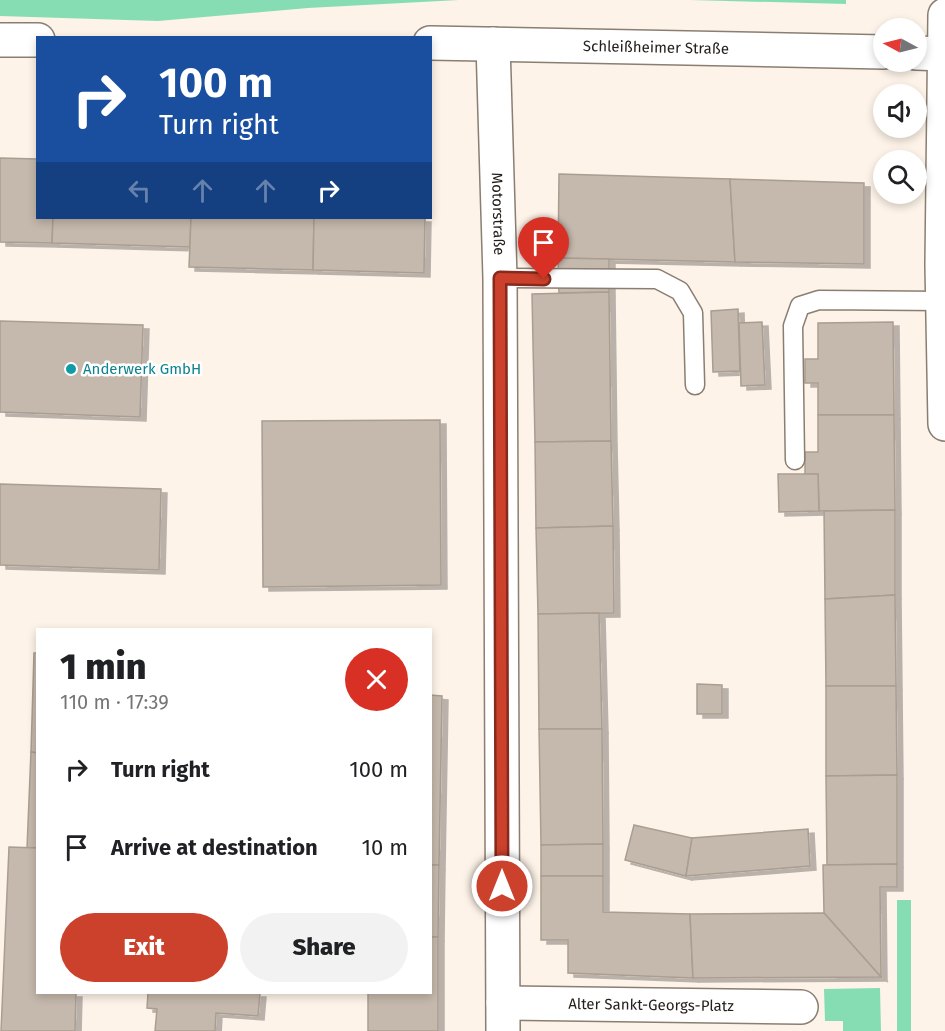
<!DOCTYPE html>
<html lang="en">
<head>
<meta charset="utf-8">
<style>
  body { margin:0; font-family:"Fira Sans",sans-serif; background:#f2f2f2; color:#202124; height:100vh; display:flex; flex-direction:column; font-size:22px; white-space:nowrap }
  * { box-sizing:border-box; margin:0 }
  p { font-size:20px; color:#757577 }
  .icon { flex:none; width:33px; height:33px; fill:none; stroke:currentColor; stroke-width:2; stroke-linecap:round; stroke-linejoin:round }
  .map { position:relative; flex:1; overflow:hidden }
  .side { position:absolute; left:36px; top:628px; width:396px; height:366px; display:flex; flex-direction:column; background:#fff; border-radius:0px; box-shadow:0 3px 9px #0003 }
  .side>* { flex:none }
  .guide { position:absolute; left:36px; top:36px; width:396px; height:183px; border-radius:0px; box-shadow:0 3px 9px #0003; background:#1a4fa0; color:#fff; overflow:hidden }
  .needle { width:39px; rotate:277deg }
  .buttons { position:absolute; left:873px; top:18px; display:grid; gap:12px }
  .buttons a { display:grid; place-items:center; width:54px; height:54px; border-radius:50%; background:#fff; box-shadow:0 3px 9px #0003; font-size:30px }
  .pin { position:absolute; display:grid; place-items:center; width:51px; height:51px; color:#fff; margin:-62px -26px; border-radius:50% 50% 50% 0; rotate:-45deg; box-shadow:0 0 6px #0007 }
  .pin .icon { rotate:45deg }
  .me { position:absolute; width:66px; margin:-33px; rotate:0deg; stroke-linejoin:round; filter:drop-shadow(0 0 4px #0008) }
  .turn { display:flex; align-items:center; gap:21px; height:126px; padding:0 24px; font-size:27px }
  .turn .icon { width:78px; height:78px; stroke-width:2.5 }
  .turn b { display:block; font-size:42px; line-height:51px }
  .lanes { display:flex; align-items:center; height:57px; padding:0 24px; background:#0003; justify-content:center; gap:30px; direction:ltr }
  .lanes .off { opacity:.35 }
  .round { display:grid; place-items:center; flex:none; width:63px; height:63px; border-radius:32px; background:#f2f2f2 }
  .overview { display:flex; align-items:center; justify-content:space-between; height:102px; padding:0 24px }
  h1 { font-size:36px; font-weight:800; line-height:45px }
  .primary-button { display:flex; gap:12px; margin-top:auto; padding:12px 24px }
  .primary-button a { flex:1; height:69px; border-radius:36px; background:#cc412b; color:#fff; font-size:24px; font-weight:800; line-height:69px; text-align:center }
  .primary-button a+a { background:#f2f2f2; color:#202124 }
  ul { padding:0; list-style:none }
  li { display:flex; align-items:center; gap:18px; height:78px; padding:0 24px }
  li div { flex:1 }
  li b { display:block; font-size:22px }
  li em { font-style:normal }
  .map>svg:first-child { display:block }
  .green { fill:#87ddb3 }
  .building { fill:#c5b8ac; stroke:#aa9e91; stroke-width:1.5; filter:url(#shadow) }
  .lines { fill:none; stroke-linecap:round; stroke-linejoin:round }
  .service-casing { stroke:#8a7e72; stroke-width:21 }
  .minor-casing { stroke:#8a7e72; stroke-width:36 }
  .secondary-casing { stroke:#8a7e72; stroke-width:36 }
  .primary-casing { stroke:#8a7e72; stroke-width:36 }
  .service { stroke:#fff; stroke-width:18 }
  .minor { stroke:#fff; stroke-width:33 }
  .secondary { stroke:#fff; stroke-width:33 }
  .primary { stroke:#fff; stroke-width:33 }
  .route-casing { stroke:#852a1c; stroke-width:15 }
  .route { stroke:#cc412b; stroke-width:10 }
  .culture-dot { fill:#0f9aa8; stroke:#fff; stroke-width:2 }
  .labels { text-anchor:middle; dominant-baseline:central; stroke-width:5; stroke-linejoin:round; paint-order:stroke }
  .street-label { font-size:15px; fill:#25201c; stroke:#fff }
  .culture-label { font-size:15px; fill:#0d838f; stroke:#fff; text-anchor:start }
</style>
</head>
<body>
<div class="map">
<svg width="945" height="1031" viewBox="0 0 945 1031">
  <defs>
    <filter id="shadow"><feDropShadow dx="6" dy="4" stdDeviation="0" flood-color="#0004"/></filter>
  </defs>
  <rect width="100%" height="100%" fill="#fdf3e8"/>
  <!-- green -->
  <g class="green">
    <path d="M0 0H459L308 8 158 21 0 16Z"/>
    <path d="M690 0H846V4Z"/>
    <rect x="897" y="900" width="14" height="131"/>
    <path d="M880 988 881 1031H843V1021H825L824 989Z"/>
  </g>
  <!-- building -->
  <g class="building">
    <path d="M0 158 38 159V218H53L52 243 0 242Z"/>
    <path d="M559 174 730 179 735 262 558 258Z"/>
    <path d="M730 179 864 183V264L735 262Z"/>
    <path d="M53 218H191L190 247 52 243Z"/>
    <path d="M191 218H314L313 270 189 267Z"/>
    <path d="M314 218H425L424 273 313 270Z"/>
    <path d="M558 258 609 259V292L559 293Z"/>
    <path d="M609 292 611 441 535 442 532 294Z"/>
    <path d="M738 309 740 371 713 372 711 311Z"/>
    <path d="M0 321 143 325 140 417 0 412Z"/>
    <path d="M762 322 765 385 741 386 739 323Z"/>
    <path d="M893 322 894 415H818V383H805V359H818V323Z"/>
    <path d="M818 415H894L895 510 819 511 818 474H805V452H818Z"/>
    <path d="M440 420 441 585 263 587 262 421Z"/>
    <path d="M611 441 613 526 536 528 535 442Z"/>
    <path d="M778 474H818L819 511 779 512Z"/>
    <path d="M0 484 161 489 159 570 0 565Z"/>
    <path d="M895 510V595L825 599 824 511Z"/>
    <path d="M613 526 614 613 538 614 536 528Z"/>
    <path d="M895 595 896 686H826L825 599Z"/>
    <path d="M599 613 602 729H539L538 614Z"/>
    <path d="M34 653H38V753L31 752Z"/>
    <path d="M697 684 722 685V714H697Z"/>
    <path d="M826 686H896L897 775 826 776Z"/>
    <path d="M430 695 442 696 439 865H430Z"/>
    <path d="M539 729H602L603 844 541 845Z"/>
    <path d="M31 752 38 753V848H27Z"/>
    <path d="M897 775V864L827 865 826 776Z"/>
    <path d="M634 825 692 838 686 876 625 860Z"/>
    <path d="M808 829 810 866 686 876 692 838Z"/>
    <path d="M603 844V876H541V845Z"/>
    <path d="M9 847 38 848V993H76L75 1031H1Z"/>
    <path d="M897 864V887H880L881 977 824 913 823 865Z"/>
    <path d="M430 865H439L438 937H430Z"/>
    <path d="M541 876H603V912L690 914 693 978 568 973V940H541Z"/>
    <path d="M824 913 881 977 693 978 690 914Z"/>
    <path d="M430 937H438V1031H368V993H430Z"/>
    <path d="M148 993H260L258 1016 216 1013 215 1031H155L157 1009 147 1008Z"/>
  </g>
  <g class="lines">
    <!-- service casing -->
    <g class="service-casing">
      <g id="service">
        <path d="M500 278 657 279 680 291 693 313 695 385"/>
        <path d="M795 460 793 326 800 306 819 300 942 301"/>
      </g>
    </g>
    <!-- minor casing -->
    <g class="minor-casing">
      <g id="minor">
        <path id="s1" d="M493 44 500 278 503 1031"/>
        <path id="s2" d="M503 1003 801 1007"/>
      </g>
    </g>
    <!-- secondary casing -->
    <g class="secondary-casing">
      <g id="secondary">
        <path d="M0 40H38"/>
        <path id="s3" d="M430 43 884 52"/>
        <path d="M916 53 945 54"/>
      </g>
    </g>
    <!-- primary casing -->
    <g class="primary-casing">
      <path id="primary" d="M945 15 942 265 945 424"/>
    </g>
    <!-- service -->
    <use href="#service" class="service"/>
    <!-- minor -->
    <use href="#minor" class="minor"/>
    <!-- secondary -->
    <use href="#secondary" class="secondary"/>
    <!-- primary -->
    <use href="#primary" class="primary"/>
  </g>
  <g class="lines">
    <!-- route casing -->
    <g class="route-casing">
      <path id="route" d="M502 886 500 278 544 279"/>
    </g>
    <!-- route -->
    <use href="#route" class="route"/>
  </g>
  <!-- markers -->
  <circle class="culture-dot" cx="71" cy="369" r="6"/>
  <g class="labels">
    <!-- street labels -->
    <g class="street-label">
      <text stroke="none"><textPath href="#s3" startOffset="226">Schleißheimer Straße</textPath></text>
      <text stroke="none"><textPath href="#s1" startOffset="170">Motorstraße</textPath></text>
      <text stroke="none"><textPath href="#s2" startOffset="148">Alter Sankt-Georgs-Platz</textPath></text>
    </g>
    <!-- culture labels -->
    <g class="culture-label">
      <text x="83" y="369">Anderwerk GmbH</text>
    </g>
  </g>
</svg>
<div class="buttons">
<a><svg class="needle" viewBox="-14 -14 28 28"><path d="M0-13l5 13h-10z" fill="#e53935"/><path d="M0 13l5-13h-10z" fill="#757577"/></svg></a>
<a><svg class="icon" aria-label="sound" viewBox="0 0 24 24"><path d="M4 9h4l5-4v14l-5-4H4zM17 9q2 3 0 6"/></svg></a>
<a><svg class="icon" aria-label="search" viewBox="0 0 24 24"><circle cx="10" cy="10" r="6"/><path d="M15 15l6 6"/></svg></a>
</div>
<div class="pin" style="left:544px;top:279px;background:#d93025"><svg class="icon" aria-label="arrive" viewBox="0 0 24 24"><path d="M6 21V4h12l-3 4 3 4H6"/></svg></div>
<svg class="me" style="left:502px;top:886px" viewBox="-20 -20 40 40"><circle r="17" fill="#cc412b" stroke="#fff" stroke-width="3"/><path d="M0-11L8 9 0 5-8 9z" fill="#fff"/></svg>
<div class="guide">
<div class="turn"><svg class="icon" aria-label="right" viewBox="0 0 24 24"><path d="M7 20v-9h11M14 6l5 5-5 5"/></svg><div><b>100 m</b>Turn right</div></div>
<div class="lanes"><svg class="icon off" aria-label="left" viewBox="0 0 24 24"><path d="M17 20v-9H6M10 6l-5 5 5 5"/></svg><svg class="icon off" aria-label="ahead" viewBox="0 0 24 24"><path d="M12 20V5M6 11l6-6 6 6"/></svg><svg class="icon off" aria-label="ahead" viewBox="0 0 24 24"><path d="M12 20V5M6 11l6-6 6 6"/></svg><svg class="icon" aria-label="right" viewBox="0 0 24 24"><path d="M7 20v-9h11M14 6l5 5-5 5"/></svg></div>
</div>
<section class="side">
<div class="overview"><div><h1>1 min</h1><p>110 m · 17:39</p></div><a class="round" style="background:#d93025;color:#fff"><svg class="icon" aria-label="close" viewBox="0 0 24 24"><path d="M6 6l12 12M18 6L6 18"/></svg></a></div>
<ul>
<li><svg class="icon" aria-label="right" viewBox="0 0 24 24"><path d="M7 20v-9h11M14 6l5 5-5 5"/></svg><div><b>Turn right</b></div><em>100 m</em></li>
<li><svg class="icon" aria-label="arrive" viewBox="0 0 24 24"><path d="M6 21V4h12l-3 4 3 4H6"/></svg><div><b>Arrive at destination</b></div><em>10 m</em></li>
</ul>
<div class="primary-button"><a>Exit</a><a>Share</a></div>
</section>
</div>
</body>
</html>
